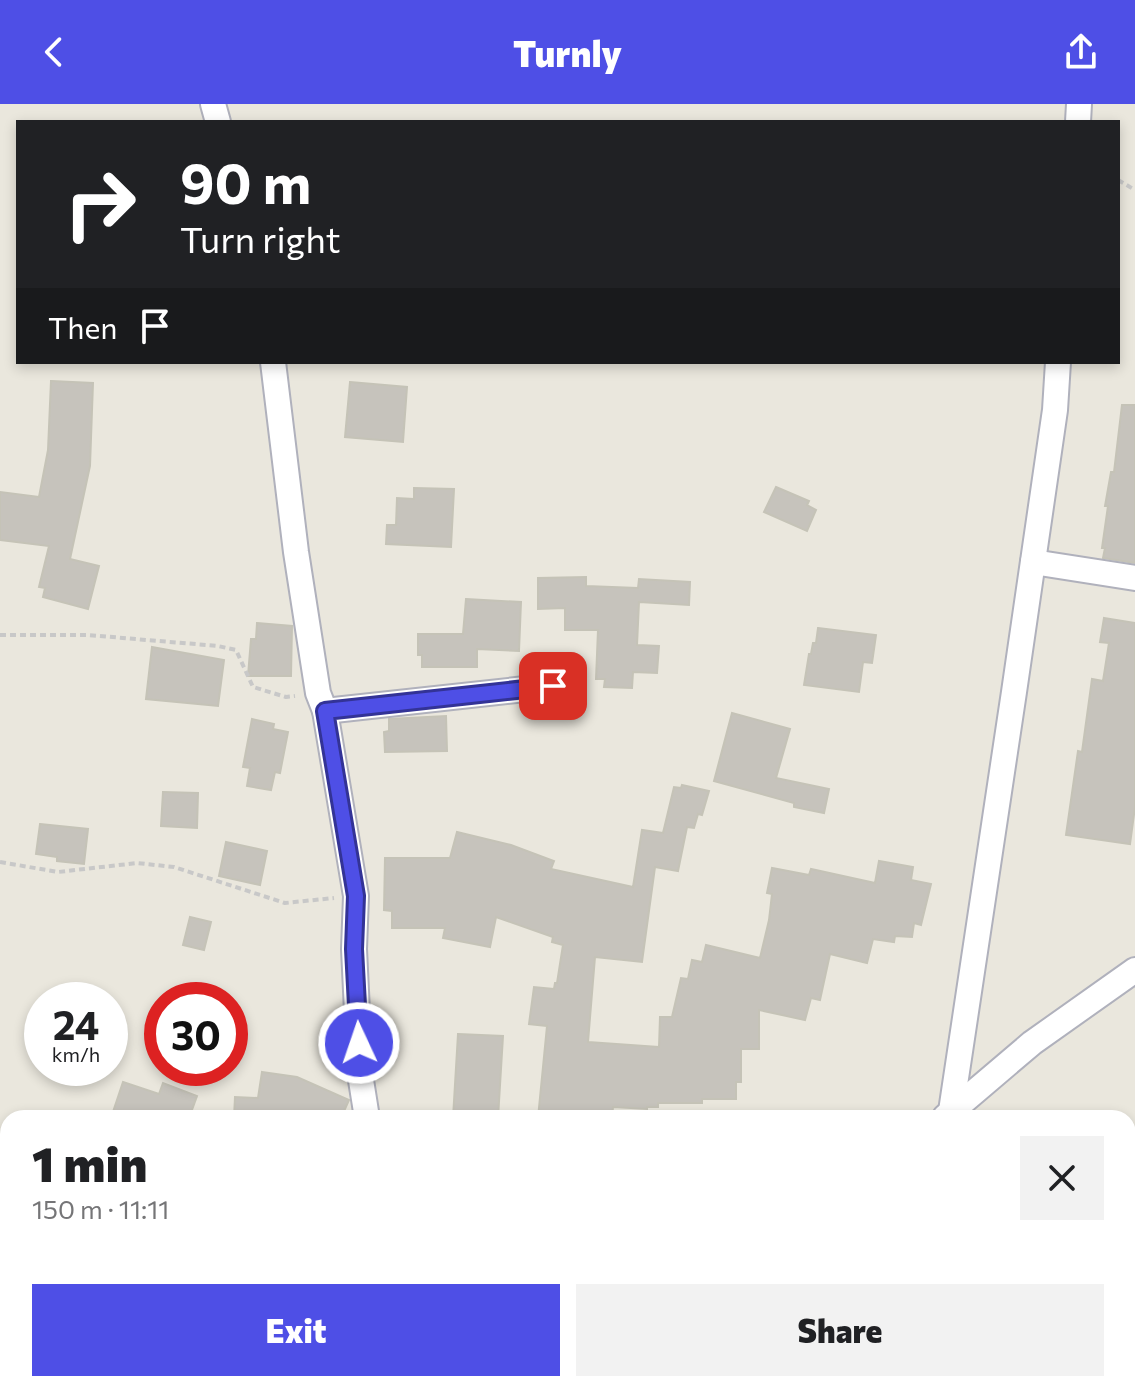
<!DOCTYPE html>
<html lang="en">
<head>
<meta charset="utf-8">
<style>
  body { margin:0; font-family:Commissioner,sans-serif; background:#f2f2f2; color:#202124; height:100vh; display:flex; flex-direction:column; font-size:30px; white-space:nowrap }
  * { box-sizing:border-box; margin:0 }
  p { font-size:26px; color:#757577 }
  .icon { flex:none; width:44px; height:44px; fill:none; stroke:currentColor; stroke-width:2; stroke-linecap:round; stroke-linejoin:round }
  .map { position:relative; flex:1; overflow:hidden }
  .panel { position:absolute; left:0px; top:1006px; width:1136px; height:282px; display:flex; flex-direction:column; background:#fff; border-radius:24px 24px 0 0; box-shadow:0 4px 12px #0003 }
  .panel>* { flex:none }
  .top-card { position:absolute; left:16px; top:16px; width:1104px; height:244px; border-radius:0px; box-shadow:0 4px 12px #0003; background:#202124; color:#fff; overflow:hidden }
  .speed { position:absolute; left:24px; top:878px; display:flex; gap:16px; font-size:40px; font-weight:700; text-align:center }
  .speed>* { display:grid; place-content:center; width:104px; height:104px; border-radius:50%; background:#fff; box-shadow:0 4px 12px #0003; line-height:1 }
  .speed small { font-size:20px; font-weight:400 }
  .speed .limit { border:12px solid #d22; background:#fff; color:#111 }
  .pin { position:absolute; display:grid; place-items:center; width:68px; height:68px; color:#fff; margin:-34px; border-radius:16px; box-shadow:0 4px 12px #0006 }
  .me { position:absolute; width:88px; margin:-44px; rotate:357deg; stroke-linejoin:round; filter:drop-shadow(0 0 6px #0008) }
  .turn { display:flex; align-items:center; gap:28px; height:168px; padding:0 32px; font-size:36px }
  .turn .icon { width:104px; height:104px; stroke-width:2.5 }
  .turn b { display:block; font-size:56px; line-height:68px }
  .then { display:flex; align-items:center; height:76px; padding:0 32px; background:#0003; gap:16px; font-size:30px }
  .round { display:grid; place-items:center; flex:none; width:84px; height:84px; border-radius:0px; background:#f2f2f2 }
  .overview { display:flex; align-items:center; justify-content:space-between; height:136px; padding:0 32px }
  h1 { font-size:48px; font-weight:800; line-height:60px }
  .primary-button { display:flex; gap:16px; margin-top:auto; padding:16px 32px }
  .primary-button a { flex:1; height:92px; border-radius:0px; background:#4e4fe6; color:#fff; font-size:32px; font-weight:800; line-height:92px; text-align:center }
  .primary-button a+a { background:#f2f2f2; color:#202124 }
  header { display:flex; justify-content:space-between; align-items:center; height:104px; padding:0 32px; background:#4e4fe6; color:#fff; font-size:36px; font-weight:800 }
  .map>svg:first-child { display:block }
  .building { fill:#c6c3bc; stroke:#c5c3b7; stroke-width:2 }
  .lines { fill:none; stroke-linecap:round; stroke-linejoin:round }
  .minor-casing { stroke:#b0b1bc; stroke-width:28 }
  .path { stroke:#c8c8c8; stroke-width:4; stroke-dasharray:6 4; stroke-linecap:butt }
  .minor { stroke:#fff; stroke-width:24 }
  .route-casing { stroke:#333396; stroke-width:20 }
  .route { stroke:#4e4fe6; stroke-width:14 }
</style>
</head>
<body>
<header><svg class="icon" aria-label="back" viewBox="0 0 24 24"><path d="M15 5l-7 7 7 7"/></svg>Turnly<svg class="icon" aria-label="share" viewBox="0 0 24 24"><path d="M12 15V3M7 8l5-5 5 5M5 13v7h14v-7"/></svg></header>
<div class="map">
<svg width="1135" height="1287" viewBox="0 0 1135 1287">
  <rect width="100%" height="100%" fill="#eae7dd"/>
  <!-- building -->
  <g class="building">
    <path d="M51 277 93 279 90 362 70 455 99 462 88 505 43 493 45 484 39 483 49 442 0 436V388L39 393 48 346Z"/>
    <path d="M350 278 407 283 403 338 345 333Z"/>
    <path d="M1122 301H1135V459L1103 454 1105 444H1102L1108 402H1105L1111 368H1114Z"/>
    <path d="M776 383 809 397 807 401 816 406 807 427 764 408Z"/>
    <path d="M414 384 454 385 451 443 386 440 387 421H396L397 394 414 395Z"/>
    <path d="M586 473V482L638 484 639 475 690 478 689 501 639 498 637 541 659 542 657 569 633 568 632 584 604 583 605 575H596L598 526H565V504L538 505V474Z"/>
    <path d="M466 495 521 498 519 547 477 545V563H422V551H418V530H463Z"/>
    <path d="M1104 514 1135 519V703L1130 740 1066 731 1078 647 1082 648 1092 575 1103 577 1109 539 1100 538Z"/>
    <path d="M257 519 292 522 291 572H248L251 535H256Z"/>
    <path d="M818 524 876 531 872 559 863 558 859 588 804 581 809 550H811L813 539H816Z"/>
    <path d="M152 543 224 556 218 602 146 595Z"/>
    <path d="M732 609 790 625 776 674 829 685 824 709 794 703V699L714 677Z"/>
    <path d="M446 612 447 647 385 648 384 628 389 627V615Z"/>
    <path d="M252 615 274 620 273 625 288 628 280 669 275 668 271 686 247 682 250 664 243 663Z"/>
    <path d="M682 681 709 687 702 711 698 710 694 724 687 723 678 767 655 763 642 858 595 853 588 938 659 943 660 913H672L681 874 688 875 692 856 702 858 706 841 760 854 769 816 772 790 767 789 772 764 809 771 811 765 875 779 879 757 913 763 911 776 931 780 921 821 914 819 912 833 895 832 894 838 873 835 867 859 830 850 820 896 811 894 805 916 759 906V945H741V978H736V995H702V999H658V1003H647V1005L613 1003 612 1014H538L547 922 529 920 534 883 554 885 555 879H557L563 841 552 838 553 833 496 813 490 843 443 834 445 824H392V807L384 806 385 754H450L457 728 511 741 554 757 551 765 633 783 642 726 663 729 674 683 681 684Z"/>
    <path d="M163 688 198 689 197 724 161 722Z"/>
    <path d="M40 720 88 725 84 760 57 757V753L36 750Z"/>
    <path d="M226 738 267 747 260 781 219 772Z"/>
    <path d="M190 813 211 818 204 846 183 841Z"/>
    <path d="M458 930 503 932 498 1014H453Z"/>
    <path d="M262 968 297 973 349 996 341 1014H234L235 993 258 994Z"/>
    <path d="M123 978 159 990 163 979 197 992 189 1014H111Z"/>
  </g>
  <g class="lines">
    <!-- minor casing -->
    <g class="minor-casing">
      <g id="minor">
        <path d="M213 0 218 18"/>
        <path d="M1078 18 1079 0"/>
        <path d="M273 258 296 448 318 589 325 607 356 792 354 845 360 970 367 1014"/>
        <path d="M1033 458 1135 474"/>
        <path d="M325 607 553 582"/>
        <path d="M945 1013 1032 939 1135 866"/>
        <path d="M950 1014 1014 588 1055 306 1058 258"/>
        <path d="M398 1280V1287"/>
        <path d="M79 1287 353 1280"/>
        <path d="M531 1287 550 1280"/>
        <path d="M898 1287 899 1280"/>
      </g>
    </g>
    <!-- path -->
    <g class="path">
      <path d="M1118 76 1135 86"/>
      <path d="M0 531H88L218 542 236 546 253 583 286 593 295 592"/>
      <path d="M0 758 58 768 137 759 174 763 285 799 334 794"/>
    </g>
    <!-- minor -->
    <use href="#minor" class="minor"/>
  </g>
  <g class="lines">
    <!-- route casing -->
    <g class="route-casing">
      <path id="route" d="M359 939 354 845 356 792 325 607 553 582"/>
    </g>
    <!-- route -->
    <use href="#route" class="route"/>
  </g>
</svg>
<div class="speed"><div>24<small>km/h</small></div><div class="limit">30</div></div>
<div class="pin" style="left:553px;top:582px;background:#d93025"><svg class="icon" aria-label="arrive" viewBox="0 0 24 24"><path d="M6 21V4h12l-3 4 3 4H6"/></svg></div>
<svg class="me" style="left:359px;top:939px" viewBox="-20 -20 40 40"><circle r="17" fill="#4e4fe6" stroke="#fff" stroke-width="3"/><path d="M0-11L8 9 0 5-8 9z" fill="#fff"/></svg>
<div class="top-card">
<div class="turn"><svg class="icon" aria-label="right" viewBox="0 0 24 24"><path d="M7 20v-9h11M14 6l5 5-5 5"/></svg><div><b>90 m</b>Turn right</div></div>
<div class="then">Then<svg class="icon" aria-label="arrive" viewBox="0 0 24 24"><path d="M6 21V4h12l-3 4 3 4H6"/></svg></div>
</div>
<section class="panel">
<div class="overview"><div><h1>1 min</h1><p>150 m · 11:11</p></div><a class="round"><svg class="icon" aria-label="close" viewBox="0 0 24 24"><path d="M6 6l12 12M18 6L6 18"/></svg></a></div>
<div class="primary-button"><a>Exit</a><a>Share</a></div>
</section>
</div>
</body>
</html>
